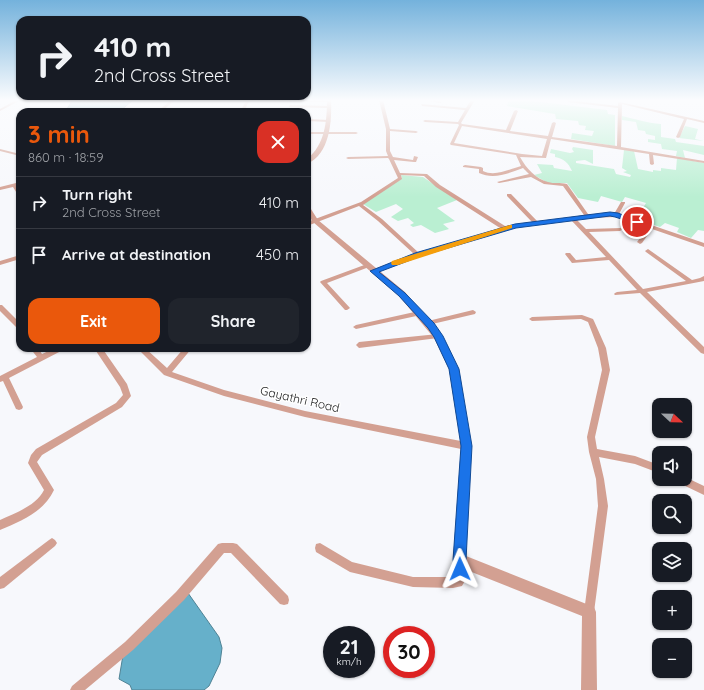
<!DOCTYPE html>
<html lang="en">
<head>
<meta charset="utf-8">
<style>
  body { margin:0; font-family:Quicksand,sans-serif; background:#20242c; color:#f1f3f6; height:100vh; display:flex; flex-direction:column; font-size:15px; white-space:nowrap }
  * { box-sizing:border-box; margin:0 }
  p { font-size:13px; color:#9ea1a6 }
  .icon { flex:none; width:22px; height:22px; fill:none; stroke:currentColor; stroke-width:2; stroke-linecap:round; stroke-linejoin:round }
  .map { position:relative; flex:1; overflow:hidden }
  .drawer { position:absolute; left:16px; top:108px; width:295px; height:244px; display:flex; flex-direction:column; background:#171b24; border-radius:12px; box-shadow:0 1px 3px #0004 }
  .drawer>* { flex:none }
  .guide { position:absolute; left:16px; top:16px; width:295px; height:84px; border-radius:12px; box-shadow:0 1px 3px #0004; background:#171b24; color:#f1f3f6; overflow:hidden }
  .needle { width:26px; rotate:112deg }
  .controls { position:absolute; left:652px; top:398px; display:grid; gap:8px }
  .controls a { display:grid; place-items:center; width:40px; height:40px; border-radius:8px; background:#171b24; box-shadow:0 1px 3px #0004; font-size:20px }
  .speed { position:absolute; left:323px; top:626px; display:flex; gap:8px; font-size:20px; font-weight:700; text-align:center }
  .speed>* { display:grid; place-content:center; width:52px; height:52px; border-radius:50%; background:#171b24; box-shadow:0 1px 3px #0004; line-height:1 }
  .speed small { font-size:10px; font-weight:400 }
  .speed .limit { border:6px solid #d22; background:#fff; color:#111 }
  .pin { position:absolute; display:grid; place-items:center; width:34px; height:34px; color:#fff; margin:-17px; border:2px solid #fff; border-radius:50%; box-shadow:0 1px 4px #0007 }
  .me { position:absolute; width:44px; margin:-22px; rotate:359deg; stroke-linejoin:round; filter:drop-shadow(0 0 3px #0008) }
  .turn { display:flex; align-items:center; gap:14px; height:84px; padding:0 12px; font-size:18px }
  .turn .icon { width:52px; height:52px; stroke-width:2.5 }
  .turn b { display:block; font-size:28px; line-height:34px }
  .round { display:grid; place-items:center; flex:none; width:42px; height:42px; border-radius:12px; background:#20242c }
  .summary { display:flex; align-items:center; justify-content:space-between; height:68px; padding:0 12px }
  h1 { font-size:24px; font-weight:700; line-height:30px; color:#ea580c }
  .action { display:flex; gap:8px; margin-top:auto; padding:8px 12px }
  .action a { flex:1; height:46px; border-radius:12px; background:#ea580c; color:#fff; font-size:16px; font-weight:700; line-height:46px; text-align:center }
  .action a+a { background:#20242c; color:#f1f3f6 }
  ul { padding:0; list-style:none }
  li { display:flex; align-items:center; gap:12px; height:52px; padding:0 12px; border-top:1px solid #363941 }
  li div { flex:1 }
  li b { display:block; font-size:15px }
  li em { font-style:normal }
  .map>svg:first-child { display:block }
  .green { fill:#baefd2 }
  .water { fill:#66b0ca; stroke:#4f8395 }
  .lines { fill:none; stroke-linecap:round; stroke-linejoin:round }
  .minor { fill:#d3a092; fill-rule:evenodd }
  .tertiary { fill:#d3a092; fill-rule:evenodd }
  .route { fill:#1a73e8; stroke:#114b97 }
  .slow { fill:#f59e0b }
  .labels { text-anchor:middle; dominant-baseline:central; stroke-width:3; stroke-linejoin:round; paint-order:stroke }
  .street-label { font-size:12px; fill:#18191a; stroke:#fff }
</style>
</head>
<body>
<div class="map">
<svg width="704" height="690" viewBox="0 0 704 690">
  <rect width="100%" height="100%" fill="#f7f8fc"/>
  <!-- green -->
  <g class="green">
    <path d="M509 100H524L607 110 608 114 615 115V146L571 139 572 133 592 136 594 131 585 130 586 126 579 125 578 121 556 119 555 114 507 106Z"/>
    <path d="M622 116C636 119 646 123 661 124V137L675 139 676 142 704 146V155L683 150 685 158 676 156 677 151 662 149 661 144 648 142V139L655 140V136L646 134 645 131 638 130 636 122 622 120Z"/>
    <path d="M685 126 698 129 695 139 704 141 679 138Z"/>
    <path d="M573 147 593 150V164L585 160 576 161V163L614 169 616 174 630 177 631 175 623 172 627 171 622 168 624 150 634 151 638 169 653 172V170L661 171V168L676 170 677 158 704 163V231L698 230 691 238 677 232 679 228 665 223 660 227 636 219 646 203 625 197 622 202 601 196 598 202 578 198 567 183H548L534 175 542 173 537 164 553 165 554 168 572 171C568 162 564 159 555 157V154L550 153 551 149 570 153 574 152 572 149Z"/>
    <path d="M401 175 423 177 457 200 437 208 455 221 443 224 449 229 435 233 421 225 413 227 410 225 414 223 408 218 398 221 391 217 403 209 396 204 376 212 363 204 402 178Z"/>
  </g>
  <!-- water -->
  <g class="water">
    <path d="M70 100H133L119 112H65L72 101Z"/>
    <path d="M188 593 219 637 222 648 220 663 209 686 204 690H132L130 685 119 679 123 655Z"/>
  </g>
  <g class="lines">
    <!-- minor -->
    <g class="minor">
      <path d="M16 100H21L0 111V109Z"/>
      <path d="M171 100H175L161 112H157Z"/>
      <path d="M238 100H329L331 101 329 102 249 101 244 112H240L246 101Z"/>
      <path d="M379 100H383L390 129 416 131 418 132 416 133 390 131V151L393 157 413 160 414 156 418 157 416 162H414L394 160 400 173 427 174 440 185 505 226 532 222 507 196V194H511L538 222 584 215 563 186 544 184 531 177 499 183 497 182 529 174 523 168C509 173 494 180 479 173V169L463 167V166L465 165 481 167 483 168V171C495 177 510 169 521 166L516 155 451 145 450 144 459 125 458 124 425 122 423 121 425 120 458 122 465 110 422 106 421 104 466 108 471 100H475L461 123 462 124 506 130 514 111 516 110 518 111 510 131 548 136 552 123 554 122 556 123 552 137 617 146 618 108 568 102 567 100 618 106V103L620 102 704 121V123L687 119 680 137 678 138 676 137 684 119 622 104 621 147 704 161V163L653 155 654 164 652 165 650 164 649 154 551 139 546 158 520 157C526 168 536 179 548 182 554 184 560 182 567 184L588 214H614L621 202H625V203L619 214 704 243V247L652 229 642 243 640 244 637 242 648 228 616 217 587 218 576 219 586 229 622 228 623 229 620 231 589 232 643 289 686 281 646 252 645 251 648 249 692 280 700 278 704 276V281L647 292 704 347V354L701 353 640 293 615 295 614 294 615 293 617 292 637 290 609 260 572 263 565 254 566 253H570L576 260 606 257 571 220 505 229 420 256 374 273 371 271 372 270 414 254 378 221 359 206 307 226V222L361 202 398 178 389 159 388 158 348 159 346 158 348 157 388 156 386 151V129ZM462 126 547 139 542 156 522 154 454 143ZM401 175 424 176 436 187 500 228 419 253 382 219 363 205 402 179Z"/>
      <path d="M425 100H434L442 102 440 103Z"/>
      <path d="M290 105 329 106 331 107 329 108 289 107Z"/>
      <path d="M307 119 329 120 331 121 329 122 307 121Z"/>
      <path d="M307 132H356L358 133 356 134H307Z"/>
      <path d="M0 149 20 154V156L0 151Z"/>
      <path d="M20 182V184L17 185 20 190V195H18L13 187 0 190V187Z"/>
      <path d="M20 255V259L0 265V261Z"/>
      <path d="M367 264 370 266 369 267 327 283 350 308 347 310H345L320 282 321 281Z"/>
      <path d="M0 305H2L20 323V329H18L0 311Z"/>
      <path d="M473 310 476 312 475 314 428 325 425 323 428 321Z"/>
      <path d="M419 311H421L422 313 421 315 356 329 353 327 356 325Z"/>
      <path d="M582 315 593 319 594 321 606 348 610 370 595 437 597 449 635 456 659 465V473L635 464 599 457 604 479 608 506 594 612 593 616 589 617 585 616 584 612 598 506 596 479 589 452 587 437 602 370 598 348 588 322 581 319 532 321 529 319 532 317Z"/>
      <path d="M438 334 441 336 438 338 359 348 356 345 359 342Z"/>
      <path d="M30 348H38L42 354 55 348H65L63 350 9 378 23 407 22 409 19 410 16 409 3 381 0 382V376L37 357Z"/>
      <path d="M94 348H102L127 384 131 396 122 407 42 455 37 462 54 490C44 512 21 521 0 530V520C15 513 36 506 44 490L28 463 31 455 36 449 116 403 123 395 120 387Z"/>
      <path d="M137 348H145L167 368 184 348H192L172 372 224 390 305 411 466 442 469 443 470 446 469 449 466 450 305 417 224 396 164 375Z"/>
      <path d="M685 477 704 486V495L677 482 676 479H685Z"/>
      <path d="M52 538 55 540 57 543 55 546 4 588 0 589V577L49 540Z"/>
      <path d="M222 543H233L237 544 288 596 289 600 288 604 284 605 280 604 231 553H224L184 600 133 650 85 690H70L72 686 125 642 176 592 218 544Z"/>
      <path d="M320 543 352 562 413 577H455L454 560 455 556 459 555 463 556C466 566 468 578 462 586L453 588 413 587 350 572 316 552 315 548 316 544Z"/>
    </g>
    <!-- tertiary -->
    <g class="tertiary">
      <path d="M327 100H331C332 121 330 154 307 164V159C325 145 327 121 327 100Z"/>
      <path d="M307 205 309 206 318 220 405 292 441 334 459 369 471 446 466 556 594 607 596 612 597 690H581L582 616 454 565 453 560 461 446 449 369 434 338 399 296 313 222 307 213Z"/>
    </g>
  </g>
  <!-- sky -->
  <linearGradient id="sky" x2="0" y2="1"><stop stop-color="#74b2dc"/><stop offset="0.51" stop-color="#fbfcfe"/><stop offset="1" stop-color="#fbfcfe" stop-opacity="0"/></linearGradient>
  <rect width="704" height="197" fill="url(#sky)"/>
  <!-- route -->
  <path class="route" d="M610 212 618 213 640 222 637 224 615 217 610 216 516 228 421 256 379 272 405 293 434 323 443 336 459 369 472 446 466 560 467 569 465 574 460 576 456 574 453 560 461 446 449 369 434 337 428 328 399 296 370 271 415 253 515 224Z"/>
  <!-- slow -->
  <path class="slow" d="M510 225H512V228L398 265H392L391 263 392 261Z"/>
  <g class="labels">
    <!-- street labels -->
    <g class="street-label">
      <text transform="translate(300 399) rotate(13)">Gayathri Road</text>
    </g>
  </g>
</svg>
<div class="controls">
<a><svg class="needle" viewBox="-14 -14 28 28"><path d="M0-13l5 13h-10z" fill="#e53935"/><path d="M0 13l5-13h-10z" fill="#9ea1a6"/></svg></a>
<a><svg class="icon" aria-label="sound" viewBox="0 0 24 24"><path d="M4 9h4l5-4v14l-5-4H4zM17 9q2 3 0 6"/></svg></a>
<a><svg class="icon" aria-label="search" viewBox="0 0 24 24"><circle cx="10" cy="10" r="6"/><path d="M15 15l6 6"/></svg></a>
<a><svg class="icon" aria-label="layers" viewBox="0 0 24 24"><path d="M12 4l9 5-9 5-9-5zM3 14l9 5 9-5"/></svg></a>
<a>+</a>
<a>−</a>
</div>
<div class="speed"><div>21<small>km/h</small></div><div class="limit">30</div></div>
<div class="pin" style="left:637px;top:222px;background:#d93025"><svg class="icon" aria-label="arrive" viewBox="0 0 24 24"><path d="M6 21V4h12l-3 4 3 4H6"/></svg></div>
<svg class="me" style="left:460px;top:569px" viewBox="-20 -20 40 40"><path d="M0-17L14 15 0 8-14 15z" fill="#1a73e8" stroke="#fff" stroke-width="4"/></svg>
<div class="guide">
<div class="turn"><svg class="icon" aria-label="right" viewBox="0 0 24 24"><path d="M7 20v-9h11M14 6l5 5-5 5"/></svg><div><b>410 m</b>2nd Cross Street</div></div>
</div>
<section class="drawer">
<div class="summary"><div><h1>3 min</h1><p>860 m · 18:59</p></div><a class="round" style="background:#d93025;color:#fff"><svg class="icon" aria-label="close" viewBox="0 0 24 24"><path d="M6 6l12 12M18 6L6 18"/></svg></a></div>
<ul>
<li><svg class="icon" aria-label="right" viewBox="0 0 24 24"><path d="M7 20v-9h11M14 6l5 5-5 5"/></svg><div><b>Turn right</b><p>2nd Cross Street</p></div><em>410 m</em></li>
<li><svg class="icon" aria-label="arrive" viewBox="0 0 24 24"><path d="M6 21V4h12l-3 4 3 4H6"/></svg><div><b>Arrive at destination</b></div><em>450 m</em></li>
</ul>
<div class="action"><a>Exit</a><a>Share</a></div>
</section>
</div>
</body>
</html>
